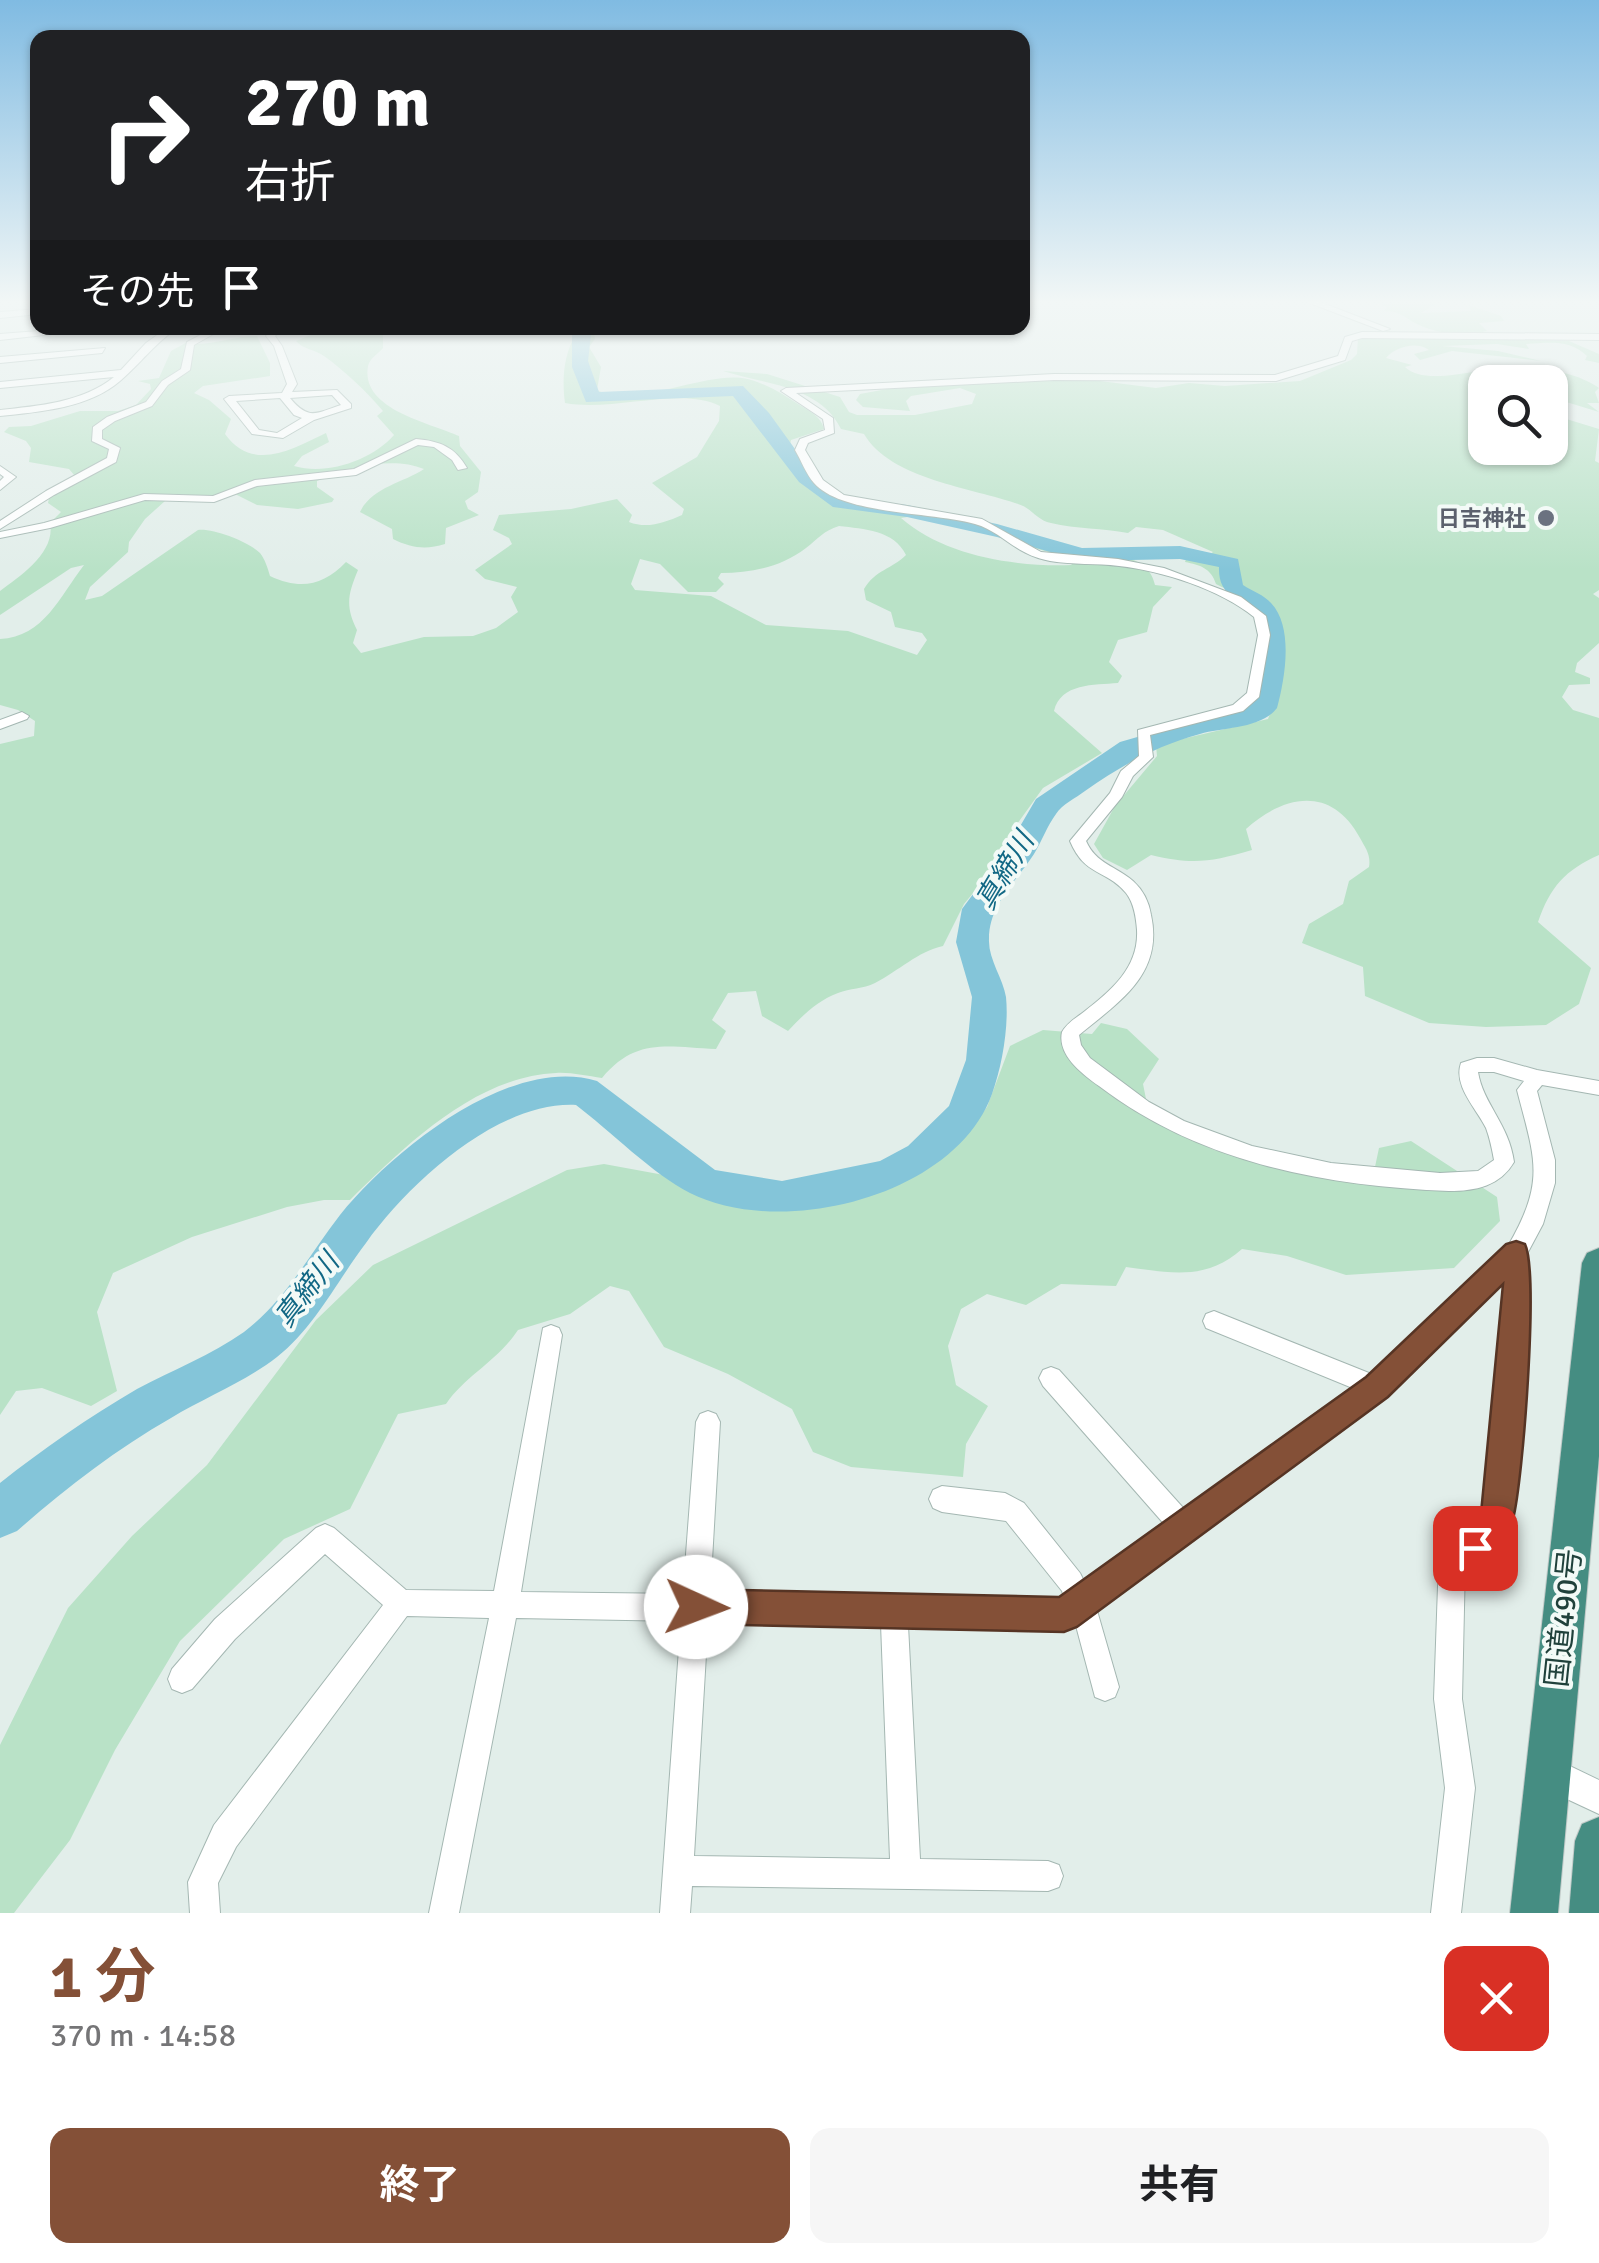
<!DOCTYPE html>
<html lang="ja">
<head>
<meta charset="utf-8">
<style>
  body { margin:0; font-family:Signika,"Noto Sans JP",sans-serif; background:#f6f6f6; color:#202124; height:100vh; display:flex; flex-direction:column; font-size:38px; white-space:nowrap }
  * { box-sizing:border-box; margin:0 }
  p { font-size:32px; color:#757577 }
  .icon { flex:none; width:55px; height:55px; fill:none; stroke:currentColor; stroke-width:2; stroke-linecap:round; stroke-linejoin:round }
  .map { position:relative; height:1913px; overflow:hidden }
  .panel { display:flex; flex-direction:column; background:#fff; flex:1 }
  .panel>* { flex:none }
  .banner { position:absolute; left:30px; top:30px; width:1000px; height:305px; border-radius:20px; box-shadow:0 2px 8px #0004; background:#202124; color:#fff; overflow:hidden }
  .fabs { position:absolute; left:1468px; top:365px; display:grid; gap:20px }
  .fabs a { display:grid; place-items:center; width:100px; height:100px; border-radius:20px; background:#fff; box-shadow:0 2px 8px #0004; font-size:50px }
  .pin { position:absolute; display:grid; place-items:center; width:85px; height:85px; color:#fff; margin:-42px; border-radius:20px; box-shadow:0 5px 15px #0006 }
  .me { position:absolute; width:110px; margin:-55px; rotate:92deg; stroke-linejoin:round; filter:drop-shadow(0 0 8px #0008) }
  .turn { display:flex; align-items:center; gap:35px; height:210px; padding:0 50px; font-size:45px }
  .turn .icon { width:130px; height:130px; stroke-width:2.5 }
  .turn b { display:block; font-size:70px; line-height:85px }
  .then { display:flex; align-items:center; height:95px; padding:0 50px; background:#0003; gap:20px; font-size:38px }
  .round { display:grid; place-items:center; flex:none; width:105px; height:105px; border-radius:20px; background:#f6f6f6 }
  .headline { display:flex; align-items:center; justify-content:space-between; height:170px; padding:0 50px }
  h1 { font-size:60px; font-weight:700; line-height:75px; color:#845037 }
  .button { display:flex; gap:20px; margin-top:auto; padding:20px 50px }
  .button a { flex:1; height:115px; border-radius:20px; background:#845037; color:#fff; font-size:40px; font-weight:700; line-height:115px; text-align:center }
  .button a+a { background:#f6f6f6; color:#202124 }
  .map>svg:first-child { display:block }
  .green { fill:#b9e2c7; fill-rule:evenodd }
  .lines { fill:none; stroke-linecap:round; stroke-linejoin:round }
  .river { fill:#84c5d9; fill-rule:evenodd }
  .minor-casing { stroke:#a4b7b2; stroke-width:2 }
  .tertiary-casing { stroke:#a4b7b2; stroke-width:2 }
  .trunk-casing { stroke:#c1cac8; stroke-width:2 }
  .minor { fill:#fff; fill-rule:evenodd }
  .tertiary { fill:#fff; fill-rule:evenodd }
  .trunk { fill:#458d82; fill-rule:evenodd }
  .route { fill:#845037; stroke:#563424; stroke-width:2.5 }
  .worship-dot { fill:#6b7280; stroke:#f3faf7; stroke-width:4 }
  .labels { text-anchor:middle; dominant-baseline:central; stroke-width:8; stroke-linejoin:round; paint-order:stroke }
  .far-worship-label { font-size:22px; font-weight:bold; fill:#5b616d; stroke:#f3faf7; text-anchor:end }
  .water-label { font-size:28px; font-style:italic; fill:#126885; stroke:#f3faf7 }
  .near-street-label { font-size:30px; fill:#20413b; stroke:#f3faf7 }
</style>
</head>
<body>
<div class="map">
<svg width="1599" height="1913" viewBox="0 0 1599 1913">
  <rect width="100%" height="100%" fill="#e2eeea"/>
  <!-- green -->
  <g class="green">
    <path d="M1375 302H1439L1421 313 1471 311 1469 305 1501 316 1504 321 1479 323 1487 331C1462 337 1435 334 1413 322 1402 315 1398 311 1384 311L1387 307Z"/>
    <path d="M213 328H217L194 339 195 344C217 344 236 336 257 336L270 363V376L203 386 194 393 209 400 231 419 225 434C253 473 292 449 326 433L329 442 302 456 294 466C327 476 372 460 394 435L377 416 383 411C365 390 346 372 324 356 314 349 304 350 296 341L328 328H383V348C378 354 370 358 368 366 360 410 432 423 459 436L460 446 481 472 478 492 465 501 468 509 479 515 446 528 445 544C426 550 411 548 393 539L392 529 360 512C372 487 403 483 424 469 393 456 348 467 317 481V487L334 499 332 502 298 509 257 505 231 492 202 497 179 494 165 501 145 519 129 542 128 552 90 587 85 600 102 596 198 530C213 528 249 542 260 553 265 559 268 569 270 576 300 590 323 586 346 562L358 570C348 594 345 606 357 630L353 643 361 653 424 637 473 636 496 628 518 612 511 597 517 587 485 579 475 570 512 544 509 538 493 530 499 515 571 509 617 499 632 515 629 522C647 529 664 523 682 515L684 509 652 483 697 457 719 421 720 406C681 386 614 412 565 403 562 382 563 354 576 335L594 333 595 339 589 347 601 367 597 390C633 409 701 373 742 378 762 381 781 393 798 404 809 411 821 416 824 429L791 440 790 445 813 490 836 505 878 512 914 509 992 528 995 535 914 516 901 518C944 556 1016 567 1071 565L1076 560 1024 545 1012 537 1016 533C1036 537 1053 544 1071 549 1099 556 1148 549 1155 585L1172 587 1153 607 1147 632 1118 640 1109 662 1122 676 1118 683C1094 685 1061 683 1054 711L1102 753 1043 788 1015 827 997 864 964 904 943 946C917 952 900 970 875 983 863 989 850 988 838 993 817 1001 803 1015 788 1031L762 1016 756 991 728 993 712 1020 726 1031 716 1049C667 1047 636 1037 602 1078 587 1076 570 1072 556 1073 474 1077 404 1147 350 1200H324L287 1207 192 1237 113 1273 97 1312 117 1391 91 1406 42 1388 16 1391 0 1415V744L34 736 35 721 18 710 0 705V639C44 637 60 596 84 565L71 568 0 615V591C21 576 56 552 50 523L61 512 48 503 50 494 75 476 69 469 29 462 31 448 26 441 4 432 9 427 31 426 80 411H118L136 405 151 389 150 384 138 381 159 378 171 351ZM839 526C864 529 894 530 906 555 892 569 875 570 864 589L866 600 891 612 895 627 922 633 927 640 917 655 848 631 766 625 711 596 635 590 631 584 640 559 660 564 688 592H716L724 584 718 578 721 573C752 573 781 567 806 548 819 538 823 531 839 526Z"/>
    <path d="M1367 337 1569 341 1599 354V363L1585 360 1587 356C1569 339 1549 343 1526 344L1529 349 1497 344 1442 346 1498 351 1541 361 1452 351 1420 360 1414 354 1429 350C1417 341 1396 346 1386 358L1412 365 1405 367C1426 388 1486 366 1514 366 1540 366 1578 373 1599 388L1595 392 1599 403H1587L1599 412 1550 397V382H1485V448H1550V414L1599 429 1595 461 1599 463V590L1593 594 1599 598V643L1577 663 1575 672 1590 678V684L1569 685 1562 697 1573 710 1599 718V855C1565 870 1550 887 1538 922L1591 968 1579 1004 1546 1025 1486 1027 1429 1023 1365 996 1363 967 1302 943 1309 924 1343 904 1349 881 1369 867C1371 855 1366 849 1360 838 1332 786 1285 794 1246 829L1252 850C1211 862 1193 865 1151 855L1127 870 1103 858 1094 844 1115 806 1157 756 1156 745 1268 719C1281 685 1298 624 1260 602 1246 594 1230 592 1216 584 1211 568 1200 565 1185 562L1187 557 1205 558 1213 552 1163 530 1136 527 1128 533C1103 528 1076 529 1051 523 1036 520 1032 508 1018 504 973 488 890 479 864 434L841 429C820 385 763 384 723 371L767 374 840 397 849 412 857 415H915L972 404 976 394 960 388 911 396 906 401 910 411 863 407 856 400 860 394 887 389 1076 378 1156 388 1189 383 1225 386 1300 381 1351 360 1357 354 1358 338Z"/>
    <path d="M1101 1023 1127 1029 1159 1059 1143 1084 1150 1119 1214 1150 1297 1170 1372 1181 1379 1148 1411 1141 1497 1197 1500 1221 1454 1268 1346 1275 1287 1256 1242 1249C1206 1281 1171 1273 1126 1267L1116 1286 1061 1284 1026 1305 987 1294 961 1309 948 1346 956 1385 988 1406 966 1444 963 1477 851 1467 813 1452 792 1409 728 1374 664 1347 629 1291 610 1286 570 1314 518 1330C498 1361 466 1375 446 1404L398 1414 350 1509 284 1539 180 1641 115 1750 70 1840 14 1913H0V1745L68 1608 132 1536 207 1465 316 1320 373 1265 567 1170 604 1164 664 1175 729 1203 776 1210 847 1197 915 1172 962 1140 987 1107 1010 1046 1043 1030 1092 1034Z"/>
  </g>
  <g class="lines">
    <!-- river -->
    <path class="river" d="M572 328H588L591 335 588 361 599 392 743 386 769 413 813 474 848 498 907 505 997 524 1082 548 1180 546 1238 559 1243 585C1252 591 1264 595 1271 603 1294 627 1285 679 1277 708 1261 729 1224 727 1200 734 1154 747 1124 764 1085 791 1076 798 1062 804 1056 814 1047 826 1042 841 1034 854 1016 882 989 904 989 939 988 959 1003 978 1006 997 1009 1027 1002 1066 992 1094 955 1197 781 1239 690 1193 654 1175 609 1130 576 1105 498 1101 409 1183 366 1243 337 1281 315 1327 277 1357 245 1382 206 1397 171 1418 115 1450 65 1489 17 1531L0 1538V1483C43 1449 89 1417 137 1389 173 1370 211 1355 244 1332 285 1301 309 1255 340 1215 391 1152 510 1054 597 1081L715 1170 782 1181 880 1161 908 1146 949 1106 966 1060 972 997 956 942 962 909 1008 847 1036 799 1120 742 1252 704 1259 656 1256 616C1239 597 1218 597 1219 567L1180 559 1082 561 997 537 907 517 833 507 799 482 733 396 586 402 572 367Z"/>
    <!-- minor casing -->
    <g class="minor-casing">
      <g id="minor">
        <path d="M1307 302H1320L1390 329 1383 331Z"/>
        <path d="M38 309V314L0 318V312Z"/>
        <path d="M77 328H105L0 340V334Z"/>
        <path d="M167 328H177C152 346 142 362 120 381 89 408 39 412 0 416V410C39 406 83 402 114 377L0 388V382L121 370 146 343Z"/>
        <path d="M214 328H224L194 345 190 370 168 385 152 406 115 421 102 430V439L120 448 116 462 54 495 0 529V521L46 491 107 458 109 449 92 441 93 427 107 417 146 402 162 381 181 369 187 342Z"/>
        <path d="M274 328H282L275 336 282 346 297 384 292 392 337 390 351 404V408L314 420 283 438 252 434 224 399 229 396 282 393 287 384 274 346 266 336ZM332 395 341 405C316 413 309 421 290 398ZM280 398 294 415 302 418 277 433 259 430 236 401Z"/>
        <path d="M1362 332 1599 334V340L1362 338 1352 341 1345 360 1276 381 1054 380 796 393 833 418 834 433 808 443 805 450 823 480 844 495 982 519 1041 552 1118 559 1164 568 1241 597 1266 616 1270 635 1259 697 1243 711 1150 735 1153 757 1133 776 1122 797 1086 841C1096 864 1116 866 1133 881 1143 890 1149 902 1151 915 1164 974 1119 1002 1079 1035L1081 1045 1090 1058 1149 1102 1184 1121 1252 1146 1331 1163 1440 1173 1478 1171 1494 1160C1492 1149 1490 1139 1486 1128 1476 1108 1453 1086 1461 1063L1477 1058H1494L1537 1070 1599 1081V1095L1542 1085 1537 1091 1555 1160V1183L1543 1224 1527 1254 1529 1299 1510 1520 1484 1557 1465 1563 1462 1699 1475 1788 1461 1913H1431L1445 1788 1434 1699 1439 1558 1451 1541 1468 1536 1485 1515 1507 1299 1506 1277 1385 1395 1096 1607 1119 1687 1115 1697 1105 1701 1095 1697 1075 1622 1064 1627 908 1625 920 1859 1048 1861 1059 1865 1063 1876 1059 1887 1048 1891 692 1886 690 1913H660L681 1621 516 1618 459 1913H429L489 1618 407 1616 236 1847 218 1883 220 1913H190L188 1882 214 1825 383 1605 325 1554 235 1639 192 1689 182 1693 172 1689 168 1679 172 1669 215 1619 316 1528 325 1524 334 1528 406 1590 494 1591 543 1328 551 1325 559 1328 562 1335 521 1592 683 1594 696 1422 700 1414 708 1411 716 1414 720 1422 710 1595 1060 1601 1064 1597 1062 1591 1006 1521 942 1512 933 1508 929 1499 933 1490 942 1486 1005 1493 1024 1503 1080 1573 1085 1583 1165 1525 1043 1386 1039 1378 1043 1370 1051 1367 1059 1370 1186 1511 1355 1389 1206 1328 1203 1321 1206 1314 1214 1311 1374 1375 1508 1246C1546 1180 1535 1160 1517 1090L1524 1081 1494 1072H1478C1483 1104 1509 1124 1514 1162 1500 1186 1476 1191 1449 1191 1325 1186 1200 1163 1099 1086 1082 1074 1057 1055 1062 1032 1068 1022 1076 1018 1085 1011 1112 990 1139 967 1137 930 1136 917 1134 903 1126 893 1106 869 1085 877 1070 841L1110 793 1121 771 1139 756 1138 730 1233 705 1247 693 1258 635 1254 617C1219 589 1163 571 1119 566 1096 563 1073 565 1050 561 1015 555 1003 532 975 524 934 512 842 515 814 483 806 474 801 460 795 450L800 439 825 430 823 419 781 391 786 388 1054 374 1275 375 1338 356 1345 337ZM708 1621 881 1624 890 1859 694 1856Z"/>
        <path d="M105 348 102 353 0 363V357Z"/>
        <path d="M416 439C440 441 455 447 467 468L458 470 452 460 434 447 418 445 356 475 257 486 214 502 145 500 50 528 0 538V532L44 523 144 494 213 496 255 480 354 469Z"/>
        <path d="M0 466 16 477 0 490V481L4 477 0 474Z"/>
        <path d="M22 712 29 716 27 719 0 729V720Z"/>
      </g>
    </g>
    <!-- tertiary casing -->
    <g class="tertiary-casing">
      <path id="tertiary" d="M1549 1756 1599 1780V1814L1537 1785 1532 1773 1537 1761Z"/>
    </g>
    <!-- trunk casing -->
    <g class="trunk-casing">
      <g id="trunk">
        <path d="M1599 1248V1456L1558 1913H1510L1582 1263 1587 1253Z"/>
        <path d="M1599 1817V1913H1569L1575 1841 1582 1824Z"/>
      </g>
    </g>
    <!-- minor -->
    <use href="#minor" class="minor"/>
    <!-- tertiary -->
    <use href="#tertiary" class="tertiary"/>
    <!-- trunk -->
    <use href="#trunk" class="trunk"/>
  </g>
  <!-- sky -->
  <linearGradient id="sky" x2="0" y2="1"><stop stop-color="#80bbe2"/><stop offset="0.53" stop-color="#f2f7f6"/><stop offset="1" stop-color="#f2f7f6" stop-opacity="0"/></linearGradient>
  <rect width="1599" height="570" fill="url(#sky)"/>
  <!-- route -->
  <path class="route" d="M1516 1241 1525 1244C1539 1274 1523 1482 1513 1519 1508 1537 1492 1558 1475 1565L1463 1560 1458 1548 1481 1513 1503 1284 1388 1397 1077 1627 1064 1632 696 1624 684 1619 679 1607 684 1595 696 1589 1059 1597 1366 1377 1506 1244Z"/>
  <!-- markers -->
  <circle class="worship-dot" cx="1546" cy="518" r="10"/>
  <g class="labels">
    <!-- far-worship labels -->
    <g class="far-worship-label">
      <text x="1526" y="518">日吉神社</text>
    </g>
    <!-- water labels -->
    <g class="water-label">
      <text transform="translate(1005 871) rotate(-59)">真締川</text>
      <text transform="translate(307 1290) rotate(-52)">真締川</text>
    </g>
    <!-- near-street labels -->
    <g class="near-street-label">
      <text transform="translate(1564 1618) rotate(-84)">国道490号</text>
    </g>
  </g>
</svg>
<div class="fabs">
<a><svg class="icon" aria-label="search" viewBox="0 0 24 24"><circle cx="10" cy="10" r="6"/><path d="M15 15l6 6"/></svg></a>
</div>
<div class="pin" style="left:1475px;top:1548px;background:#d93025"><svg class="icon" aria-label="arrive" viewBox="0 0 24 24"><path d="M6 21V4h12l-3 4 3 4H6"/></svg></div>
<svg class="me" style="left:696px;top:1607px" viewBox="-20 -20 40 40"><circle r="19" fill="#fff"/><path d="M0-13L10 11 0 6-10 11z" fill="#845037"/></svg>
<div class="banner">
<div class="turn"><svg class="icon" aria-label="right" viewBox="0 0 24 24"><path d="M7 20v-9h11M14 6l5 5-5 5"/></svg><div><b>270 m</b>右折</div></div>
<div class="then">その先<svg class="icon" aria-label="arrive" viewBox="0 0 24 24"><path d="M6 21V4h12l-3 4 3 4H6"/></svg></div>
</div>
</div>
<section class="panel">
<div class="headline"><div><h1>1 分</h1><p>370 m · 14:58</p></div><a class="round" style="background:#d93025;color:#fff"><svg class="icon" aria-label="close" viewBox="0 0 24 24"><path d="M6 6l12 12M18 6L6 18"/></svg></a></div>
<div class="button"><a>終了</a><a>共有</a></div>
</section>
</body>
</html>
